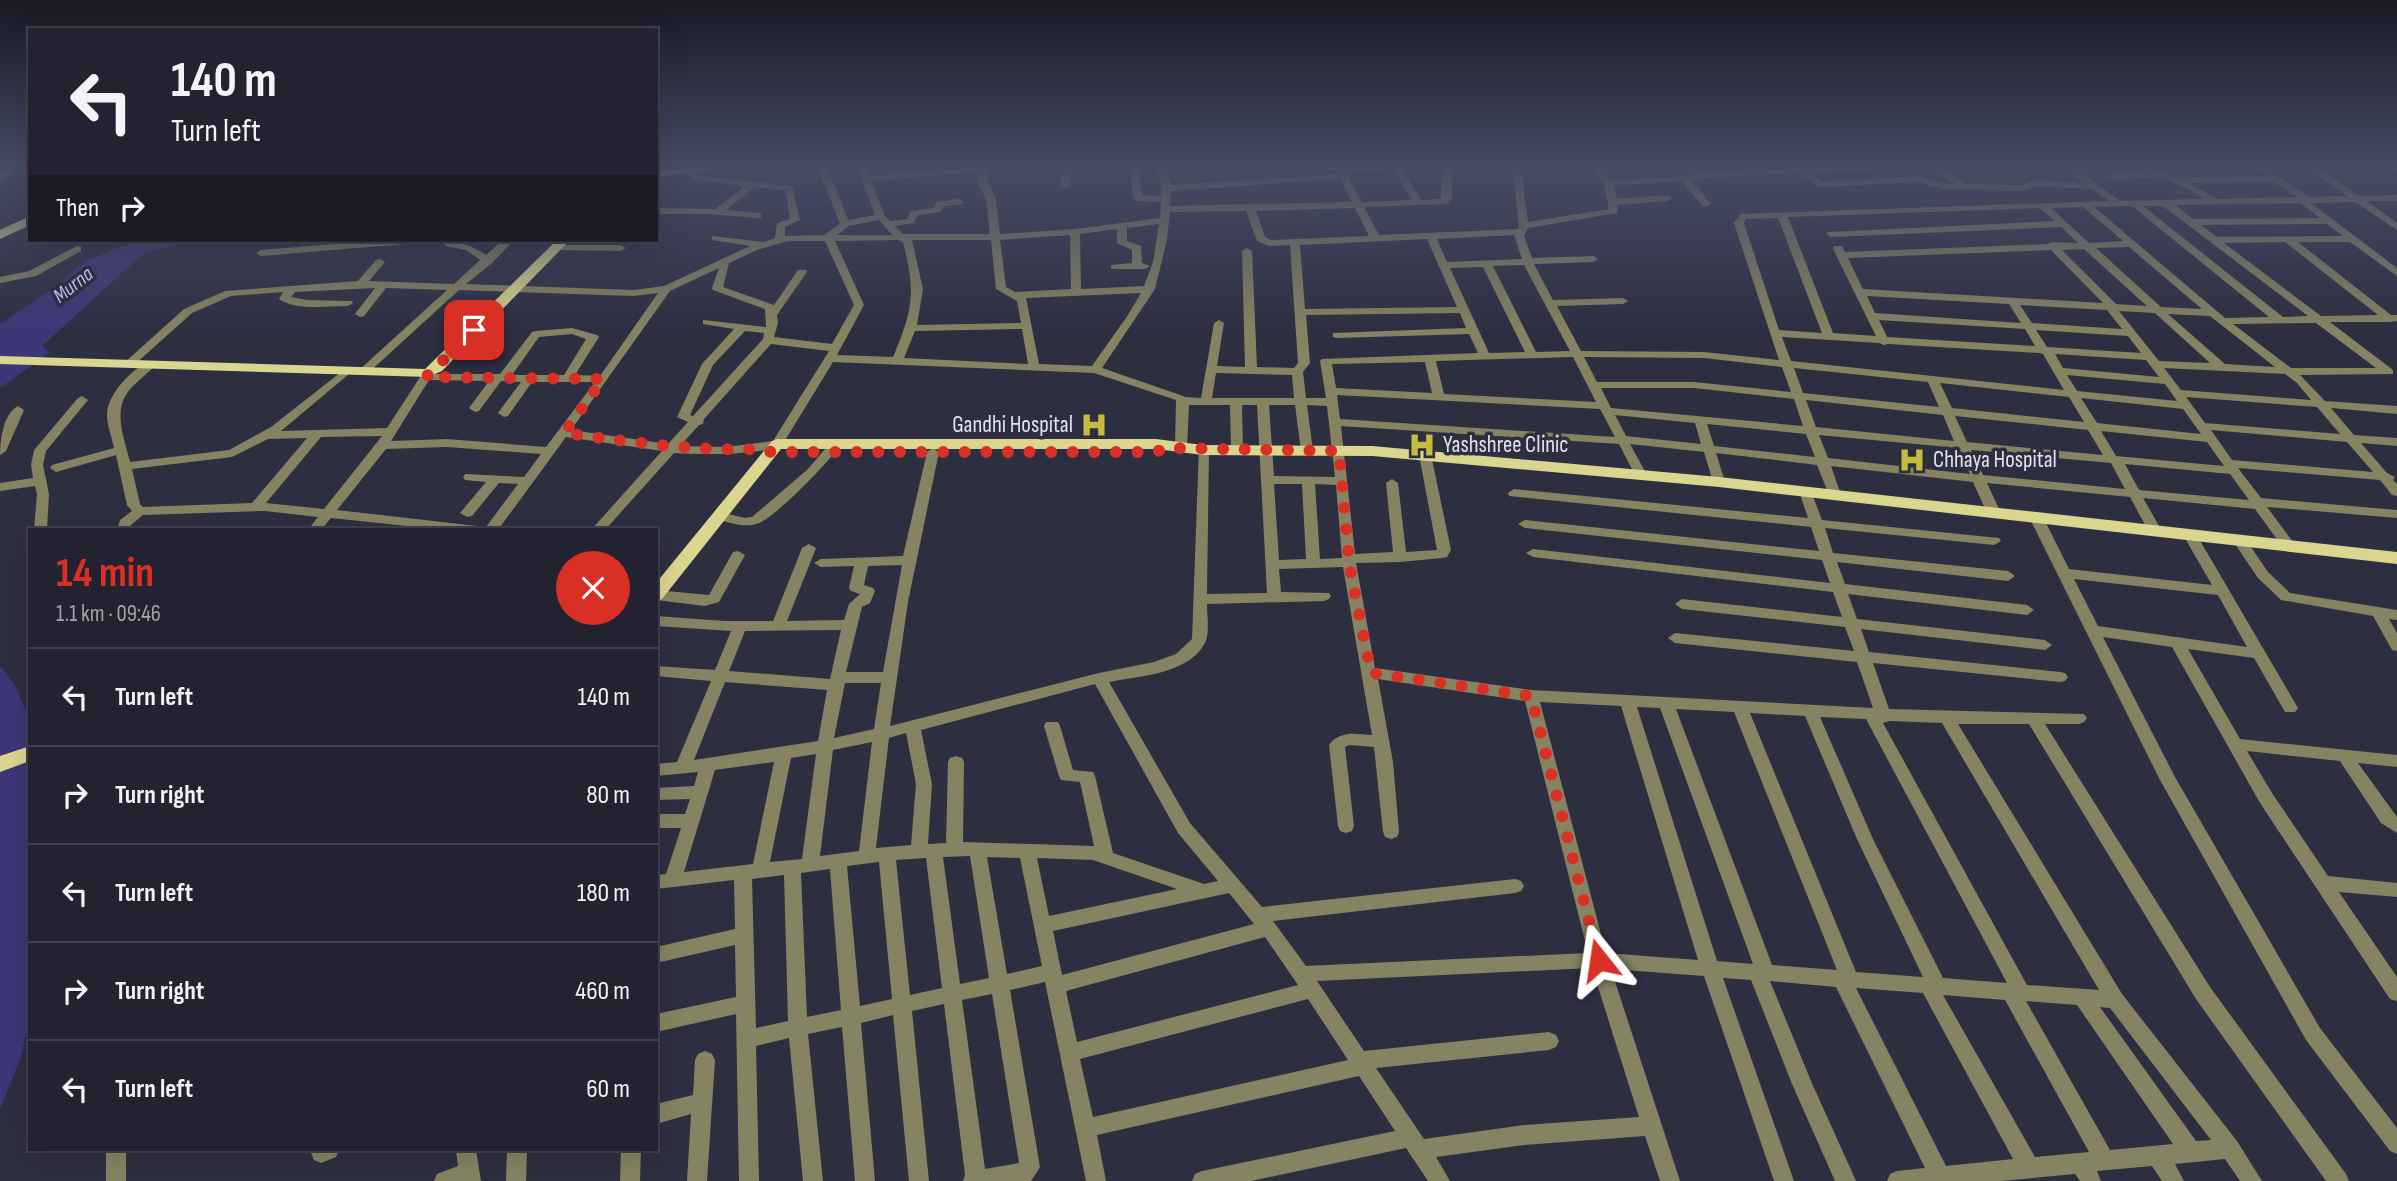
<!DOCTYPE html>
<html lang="en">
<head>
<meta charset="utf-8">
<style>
  body { margin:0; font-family:"Sofia Sans Condensed",sans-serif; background:#2e2f3d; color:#f1f3f6; height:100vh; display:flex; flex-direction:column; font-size:26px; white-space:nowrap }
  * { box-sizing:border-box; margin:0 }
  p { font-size:23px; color:#a2a4ab }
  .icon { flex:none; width:38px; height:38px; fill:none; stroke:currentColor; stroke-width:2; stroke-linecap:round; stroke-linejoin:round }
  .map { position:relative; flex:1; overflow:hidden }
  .drawer { position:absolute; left:28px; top:528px; width:630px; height:623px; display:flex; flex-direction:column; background:#222231; border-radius:0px; box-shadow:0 7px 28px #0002,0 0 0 2px #3f3f4d }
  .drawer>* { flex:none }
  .hud { position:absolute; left:28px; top:28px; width:630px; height:214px; border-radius:0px; box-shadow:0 7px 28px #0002,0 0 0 2px #3f3f4d; background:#222231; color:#f1f3f6; overflow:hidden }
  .pin { position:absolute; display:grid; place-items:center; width:60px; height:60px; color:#fff; margin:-30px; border-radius:14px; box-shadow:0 4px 10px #0006 }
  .me { position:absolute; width:77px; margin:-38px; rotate:345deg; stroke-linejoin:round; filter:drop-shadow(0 0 5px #0008) }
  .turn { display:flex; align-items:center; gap:24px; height:147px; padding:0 28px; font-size:32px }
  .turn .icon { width:91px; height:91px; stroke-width:2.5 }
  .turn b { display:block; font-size:49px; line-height:60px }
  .then { display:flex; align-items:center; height:66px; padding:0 28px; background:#0003; gap:14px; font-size:26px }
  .round { display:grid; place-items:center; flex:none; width:74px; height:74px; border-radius:37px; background:#2e2f3d }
  .headline { display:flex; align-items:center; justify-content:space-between; height:119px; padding:0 28px }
  h1 { font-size:42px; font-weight:700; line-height:52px; color:#d93025 }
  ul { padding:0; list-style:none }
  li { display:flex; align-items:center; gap:21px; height:98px; padding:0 28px; border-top:2px solid #3f3f4d }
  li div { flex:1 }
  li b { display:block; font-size:26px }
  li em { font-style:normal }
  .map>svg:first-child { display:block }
  .water { fill:#3d3778 }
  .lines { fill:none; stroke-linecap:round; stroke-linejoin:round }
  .minor { fill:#858361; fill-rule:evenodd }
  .major { fill:#dad58f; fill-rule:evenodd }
  .route { stroke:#d93025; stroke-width:12; stroke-dasharray:0 21.6 }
  .labels { text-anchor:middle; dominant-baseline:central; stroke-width:7; stroke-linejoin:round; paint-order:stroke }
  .far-water-label { font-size:21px; font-style:italic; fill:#b9baf4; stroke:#2e2e41 }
  .poi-label { font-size:23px; fill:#e3e3f0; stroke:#2e2e41; text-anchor:start }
</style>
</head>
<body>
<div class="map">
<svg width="2397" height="1181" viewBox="0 0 2397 1181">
  <rect width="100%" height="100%" fill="#2e2e41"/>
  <!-- water -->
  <g class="water">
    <path d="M136 240H193L147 253 137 259 42 346 50 352 0 388V324L50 290 84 262Z"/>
    <path d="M0 666 16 687 30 722V1014L21 1057 0 1109Z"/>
  </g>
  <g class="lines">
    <!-- minor -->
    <g class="minor">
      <path d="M10 167H20L0 181V174Z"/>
      <path d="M685 167 700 176 792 186 800 220 785 227V236L824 235 840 224 818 167H827L848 220 875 215 857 167H865L869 176 974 167H1003L1002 169 988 171V183L996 199 1000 234 1075 229 1160 218 1161 202 1138 201 1133 198 1130 167H1139L1142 195 1161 196 1160 178 1156 167H1164L1171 185 1338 174 1336 171 1330 170 1329 167H1406L1403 169 1421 200 1441 199 1442 167H1451L1452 198 1447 204 1364 207 1379 235 1518 229 1519 226 1512 167H1521L1528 222 1609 209 1604 183 1592 167H1630L1626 170H1604L1611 180 1691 176 1685 167H1693L1698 172 1793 167H1877L1873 170 1810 173 1822 181 1919 176 1943 183 1954 184 1934 167H1944L1966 184 2021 185 2036 180 2084 183 2064 167H2074L2120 201 2204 199 2186 188 2160 177 2113 180 2108 177 2113 174 2149 173 2139 167H2150L2176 177 2267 176 2254 167H2264L2309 197 2347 196 2306 167H2316L2359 196 2397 195V201H2367L2397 223V230L2355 202 2311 203 2397 268V276L2350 242H2298L2391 315H2397V321L2390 322H2330L2393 370V374L2300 375 2325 401 2397 406V414L2331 408 2354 435 2397 438V446L2361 443 2387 473 2395 477 2393 480 2397 484V496L2392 495 2380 480 2238 468 2261 498 2397 510V518L2267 507 2296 546 2289 550 2284 549 2255 509 2143 498 2162 531 2155 535 2150 534 2130 497 1987 483 2001 513 1994 517 1987 513 1973 482 1831 466 1841 495 1835 499 1829 495 1817 465 1716 453 1725 482 1719 486 1713 482 1704 452 1630 444 1647 475 1641 479 1635 475 1619 444 1341 426 1355 554 1393 552 1386 483 1392 479 1398 483 1406 552 1437 550 1419 455 1425 451 1431 455 1451 550 1447 557 1442 558 1400 562 1356 563 1375 668 1531 690 1873 708 1857 662 1675 643 1668 638 1675 633 1854 651 1845 627 1682 609 1675 604 1682 599 1842 617 1833 592 1533 557 1526 553 1533 549 1830 583 1822 560 1525 528 1518 524 1525 520 1819 551 1811 527 1509 496 1508 493 1514 489 1808 518 1799 491 1805 487 1811 491 1822 520 1999 538 2001 541 1994 545 1825 528 1833 553 2008 571 2015 576 2008 581 1837 562 1845 584 2027 605 2034 610 2027 615 1848 594 1857 619 2045 640 2052 645 2045 650 1861 629 1869 652 2060 672 2065 673 2068 677 2065 681 2060 682 1873 663 1889 709 2084 714 2087 718 2084 722 2079 724H2045L2210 987 2346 1174 2349 1181H2326L2196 999 2029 724H1958L2122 994 2237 1141 2262 1181H2240L2225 1159 2175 1164 2184 1181H2162L2152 1166 2097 1171 2101 1181H2080L2075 1174 2001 1181H1887L1890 1174 1897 1171 1925 1168 1836 987 1770 981 1811 1081 1856 1181H1835L1792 1084 1751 980 1723 978 1794 1181H1774L1704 976 1611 969 1680 1181H1660L1645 1136 1524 1145 1436 1157 1450 1181H1428L1406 1148 1251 1181H1192L1195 1174 1202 1171 1395 1131 1359 1076 1097 1135 1106 1181H1086L1045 982 1010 990 1040 1167 1031 1181H963L965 1175 944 1004 912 1011 929 1181H909L893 1015 861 1023 875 1181H855L842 1027 808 1034 823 1181H803L789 1038 756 1046 759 1181H739L736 1014 656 1032V1014L736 997 735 945 656 963V947L735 929 734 880 656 889V875L666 874 681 828H656V814H685L690 799 656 800V788L694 786 698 772 656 776V764L677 762 711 681 656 676V666L715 670 731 631 656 626V616L724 621H773L802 548 809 544 816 548 787 621 844 620 849 604 860 594 851 591 849 588 854 566 821 567 814 563 821 559 903 556 927 452 933 448 939 452 908 602 890 726 1099 673 1154 662 1176 654 1192 639 1199 447H1207L1209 450 1207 594 1267 593 1257 405H1242L1243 450 1237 454 1231 450 1230 405H1189L1187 448 1181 452 1175 448 1176 400 1094 373 833 362 781 447C745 455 711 455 674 453L605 530H591L662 451 566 437 498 530H445L331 518 321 530H308L318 517 265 511 143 515 131 525 129 530H117L120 520 132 511 127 505 116 455 56 472 50 468 52 465 114 448C112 438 107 425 107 415 107 394 133 367 151 361L157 364C149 372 140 379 132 387 111 409 124 436 130 462L229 450 271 427 345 369 349 370V374L281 431 387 428 424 371H432L433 374H500L532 332 536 331 572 328 597 335 599 337 575 375 600 376 658 293 634 296 459 290 366 375H358V371L447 290 386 288 364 316 360 317 355 314 375 288 295 292 291 297 307 300 352 301 353 303 348 306C327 306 296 311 279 299L283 292 231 296 192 313 134 365 130 366 124 363 184 309 225 291 358 281 376 260 380 259 385 262 369 281 454 284 480 260 466 250 446 246 441 240C457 240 473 246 486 255L503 240H514L492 263 466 284 634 290 664 286 750 246 712 240V236L764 242 775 238 777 223 790 219 785 190 755 187 726 210 758 213 761 214V218L705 214H656V208L715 209 745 186 694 180 681 169ZM1394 170 1412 200 1362 202 1345 171ZM978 172V183L986 199 990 234H903L895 226 914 223 918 215 940 212 944 206 959 205 964 202 959 199 937 202 933 208 911 211 907 219 890 221 885 216 871 181ZM1799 173 1820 187 1918 182 1942 189 2022 191 2037 186 2092 189 2108 201 1740 214 1734 223 1779 360 1704 352 1581 351 1557 306 1623 304 1628 301 1623 298 1553 300 1534 264 1593 262 1598 259 1593 256 1532 258 1524 236 1528 228 1617 213 1618 205 1667 201 1672 198 1667 195 1617 199 1614 185 1682 182 1703 206 1706 207 1711 204 1692 181 1701 180 1702 178ZM1341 179 1352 202 1170 206 1171 191ZM2274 182 2297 197 2217 199 2189 183ZM2300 203 2320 218 2193 219 2175 205ZM2123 206H2132L2269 317 2225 318 2094 207ZM2143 206H2163L2308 316 2283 317ZM2083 207 2123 241 2089 243 2051 208ZM1355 208 1369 236 1271 240 1265 237 1256 211ZM2040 208 2054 221 1828 232 1826 234 1831 237 2061 227 2078 243 2052 242 2048 244 1845 252 1842 246H1834L1833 248 1836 255 1876 336 1833 333 1788 217ZM1246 211 1257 241 1269 246 1290 245 1298 363 1294 368 1257 367 1252 251 1247 248 1242 251 1245 367 1217 366 1224 323 1219 320 1214 323 1201 398 1186 397 1102 368 1155 289 1167 240 1170 212ZM1778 218 1822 333 1779 330 1744 223 1746 219ZM879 220 892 235H837L849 226ZM1159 224 1153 262 1144 286 1081 289 1080 234 1117 229V243L1132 250V263L1111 265V269H1145L1150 266 1142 263 1141 246 1127 241V228ZM2327 224 2343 236 2217 237 2201 225ZM1070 235 1071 289 1015 292 1006 287 1000 240ZM1514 235 1522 259 1447 262 1437 239ZM1427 239 1457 307 1305 309 1300 245ZM898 240 903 242C916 292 913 310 893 357L837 355 864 305 835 241ZM912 240H991L996 289 1017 301 1021 323 917 325 923 289ZM788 241H825L854 305 832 344 774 337 778 323 777 315 807 272 806 270H798L774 305 723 287 729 263 757 250ZM2285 242 2378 315 2321 316 2224 243ZM2129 247 2202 309 2161 307 2096 248ZM2084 249 2147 306 2116 304 2062 250ZM2051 250 2103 303 1863 289 1848 258ZM1524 265 1570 351 1536 352 1493 266ZM1483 267 1525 352 1489 353 1450 268ZM719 268 712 288 713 290 765 309 766 327 703 320V324L734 329 702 364 677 417 688 422 668 444 571 430 670 291ZM1141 293 1128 315 1092 366 1039 364 1026 298ZM1867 296 2009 304 2021 323 1875 313ZM2020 305 2107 310 2122 329 2032 323ZM2119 311 2155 313 2210 363 2159 361ZM1460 313 1466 328 1333 333V337L1337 338 1469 334 1478 353 1322 359 1320 361 1326 398H1306L1303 372 1310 363 1306 315ZM2168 314 2210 316 2275 367 2225 364ZM1879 320 2025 329 2035 346 1887 337ZM2316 323 2376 368H2291L2233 324ZM1022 329 1028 364 904 358 915 331ZM2036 330 2128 336 2141 353 2047 347ZM745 331 764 333 763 339 693 416 690 415 713 365ZM572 334 586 339 564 375H512L539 337ZM1782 337 1879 343 1884 345 1888 344 2040 353 2043 354 2064 390 1791 361ZM771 344 829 351 773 441 726 447 680 446 699 425 703 424 704 419ZM2055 354 2146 360 2159 377 2063 368ZM1573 357 1596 402 1444 394 1436 361ZM1584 357 1704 358 1782 367 1791 392 1694 382H1597ZM1425 362 1432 393 1336 388 1332 364ZM1794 368 1928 382 1939 407 1803 393ZM2164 368 2285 374 2297 383 2311 400 2181 390ZM1216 373 1292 375 1294 398H1212ZM2067 375 2165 384 2177 401 2077 391ZM429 380 489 381 469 408 475 412 479 411 501 381 521 382 498 413 504 417 508 416 532 382H595L546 447 447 439 391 441ZM1940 383 2069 397 2084 422 1952 408ZM1601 388H1694L1794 399 1803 426 1611 408ZM1337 395 1600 409 1615 437 1340 419ZM2186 397 2317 407 2340 434 2205 423ZM2081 398 2183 409 2201 434 2097 423ZM1806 400 1943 415 1954 441 1816 427ZM1269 405H1295L1301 451 1307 455 1313 451 1307 405 1327 406 1335 477 1274 476ZM1615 415 1695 423 1701 444 1626 436ZM1955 416 2088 430 2103 455 1967 442ZM1707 424 1806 434 1815 457 1714 446ZM2211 430 2347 442 2373 472 2232 460ZM2101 431 2207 442 2224 466 2116 456ZM1819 435 1958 448 1970 474 1828 458ZM382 436 324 509 266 503 321 437ZM307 438 252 503 143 507 140 504 132 469 232 457 268 439ZM447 447 541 454 524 477 465 474 463 477 465 480 486 482 460 513 467 517 472 516 499 483 518 484 486 527 337 510 386 449ZM1971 450 2111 463 2125 489 1983 475ZM2125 464 2230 474 2249 500 2139 490ZM1274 484H1302L1306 559 1279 560ZM1315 484 1336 485 1342 558 1320 559ZM902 565 883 672H846L862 607 870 603 875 591 873 588 864 585 868 566ZM1343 567 1372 735C1356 734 1340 730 1329 745L1338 826 1340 831 1346 833 1352 831 1354 826 1345 747 1349 745 1374 747 1383 832 1385 837 1391 839 1397 837 1399 832 1393 762 1378 679 1525 701 1588 953 1306 966 1273 921 1515 893 1521 891 1524 886 1521 881 1515 879 1262 907 1190 823 1109 682C1139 676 1189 674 1205 643 1210 633 1207 615 1207 604L1324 601 1329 599 1331 596 1329 593 1281 592 1279 569ZM841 630 830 679 729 671 745 631ZM725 682 827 690 818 741 694 760ZM845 683H881L874 729 834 738ZM1095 684 1178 833 1218 881 1204 884 1113 853 1095 776 1093 772 1073 770 1060 726 1058 722H1046L1044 726 1059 776 1061 780 1080 782 1094 846 963 842 964 762 962 758 956 756 950 758 948 762 946 843 928 844 932 784 921 730ZM1540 702 1621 706 1698 960 1606 953ZM1637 707 1660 708 1753 964 1717 961ZM1676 709 1734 712 1837 970 1772 965ZM1750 713 1805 716 1857 839 1923 977 1856 972ZM1820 717 1866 719 2007 983 1943 978 1873 839ZM1890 721 1942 723 2099 990 2027 985 1883 723ZM906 733 916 784 911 845 876 848 889 738ZM872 742 859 851 820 856 833 750ZM816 754 802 859 770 862 791 758ZM774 762 753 864 684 872 715 770ZM970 856 989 978 960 984 943 857ZM987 857 1020 858 1042 966 1007 974ZM926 858 942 988 910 995 896 860ZM1037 858 1093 860 1177 889 1049 916ZM879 862 892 999 860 1006 847 866ZM830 869 841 1010 807 1017 801 873ZM784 875 788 1021 756 1028 752 879ZM1229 893 1254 924 1062 975 1053 931ZM1265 937 1298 985 1077 1042 1066 991ZM1592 968 1639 1117 1524 1125 1424 1139 1376 1068 1549 1050 1556 1047 1559 1041 1556 1035 1549 1032 1364 1051 1317 981ZM1856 988 1923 993 2013 1159 1946 1166ZM992 994 1019 1163 985 1169 962 1000ZM1943 995 2005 1000 2089 1152 2035 1157ZM1308 999 1348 1060 1093 1117 1080 1059ZM2026 1001 2077 1005 2173 1144 2110 1150ZM2100 1007 2110 1008 2211 1140 2196 1141Z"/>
      <path d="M1064 167H1074L1070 186 1065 189 1060 186Z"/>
      <path d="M2387 167H2397V172Z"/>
      <path d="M384 240H422L417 243 261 256 256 253 261 250Z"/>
      <path d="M556 245H621L626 248 621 251 552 250V246Z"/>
      <path d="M77 246 81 247V251L36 276 0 283V277L29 271Z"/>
      <path d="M82 396 88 400 46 451 43 465 49 494 47 530H34L37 494 35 486 0 491V483L33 478 31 465 34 450 78 398Z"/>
      <path d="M18 406 24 410 6 451 0 455C0 440 3 414 18 406Z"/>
      <path d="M829 448 835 452C823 468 775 517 759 523 745 529 729 522 715 519L713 516 720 512 745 518 752 517 808 469 825 449Z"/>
      <path d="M2036 513 2043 517 2069 569 2212 585 2183 535 2190 531 2195 532 2298 708 2295 712H2285L2254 658 2188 649 2240 739 2397 755V767L2358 763 2397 817V833L2381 823 2340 761 2247 751 2272 793 2328 876 2397 883V897L2339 892 2397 977V1001L2390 999 2260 803 2172 647 2103 637 2175 777 2320 1028 2397 1128V1154L2390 1151 2306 1040 2160 780 2029 517ZM2074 579 2218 595 2247 647 2098 626Z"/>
      <path d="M2240 537 2245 538 2268 572 2290 593 2397 610V620L2389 619 2397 633V651L2392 650 2373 616 2281 600 2258 578 2233 541Z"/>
      <path d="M738 551 745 555 719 602 705 606 656 600V590L709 595 733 552Z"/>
      <path d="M705 1051 712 1054 715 1060 707 1181H687L691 1114 656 1124V1104L693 1095 695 1060 698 1054Z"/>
      <rect x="106" y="1150" width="20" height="31"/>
      <path d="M312 1150H339L336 1157 321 1163 314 1160 311 1153Z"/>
      <path d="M456 1150H476L481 1181H434L437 1174 458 1166Z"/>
      <path d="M507 1150H527L526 1181H506Z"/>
      <path d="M621 1150H641L640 1181H620Z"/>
    </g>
    <!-- major -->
    <g class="major">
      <path d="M687 167H715L709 170 656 177V171Z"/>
      <path d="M30 216V225L0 239V230Z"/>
      <path d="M557 240H570L442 371 428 377 0 364V356L425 369Z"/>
      <path d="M777 439H1156L1203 445 1372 446 1719 477 2397 552V564L1719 487 1372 456 1203 455 1156 449H781L662 599 656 601V583L772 441Z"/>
      <path d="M30 746V761L0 772V756Z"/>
    </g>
  </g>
  <!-- sky -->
  <linearGradient id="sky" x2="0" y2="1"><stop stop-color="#191924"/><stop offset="0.5" stop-color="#464c65"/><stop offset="1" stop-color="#464c65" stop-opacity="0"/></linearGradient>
  <rect width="2397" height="332" fill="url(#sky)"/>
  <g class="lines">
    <!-- route -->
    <path class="route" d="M474 330 426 377 603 379 564 433C630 442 694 451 760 449L771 452H1156L1166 448 1339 451 1350 569 1371 673 1531 696 1599 960"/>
  </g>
  <!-- icons -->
  <defs>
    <g id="hospital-bare" transform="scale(2.1)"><path d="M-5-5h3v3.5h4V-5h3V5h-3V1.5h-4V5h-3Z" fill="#c5bc3d" stroke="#2e2e41" stroke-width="2.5" paint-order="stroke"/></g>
  </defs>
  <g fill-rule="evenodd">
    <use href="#hospital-bare" x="1094" y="425"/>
    <use href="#hospital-bare" x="1422" y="445"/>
    <use href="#hospital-bare" x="1912" y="460"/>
  </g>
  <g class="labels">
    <!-- far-water labels -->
    <g class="far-water-label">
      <text transform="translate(73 285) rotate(-38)">Murna</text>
    </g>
    <!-- poi labels -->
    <g class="poi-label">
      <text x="1073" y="425" text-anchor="end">Gandhi Hospital</text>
      <text x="1443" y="445">Yashshree Clinic</text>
      <text x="1933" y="460">Chhaya Hospital</text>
    </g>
  </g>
</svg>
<div class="pin" style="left:474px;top:330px;background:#d93025"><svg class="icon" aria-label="arrive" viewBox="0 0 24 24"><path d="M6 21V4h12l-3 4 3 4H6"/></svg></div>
<svg class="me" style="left:1599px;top:960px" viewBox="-20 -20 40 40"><path d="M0-17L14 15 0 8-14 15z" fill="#d93025" stroke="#fff" stroke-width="4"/></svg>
<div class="hud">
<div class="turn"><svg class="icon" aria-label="left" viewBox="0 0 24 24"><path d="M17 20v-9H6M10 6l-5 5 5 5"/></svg><div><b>140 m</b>Turn left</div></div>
<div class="then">Then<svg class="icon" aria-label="right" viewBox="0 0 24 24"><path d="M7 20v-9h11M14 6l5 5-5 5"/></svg></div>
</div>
<section class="drawer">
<div class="headline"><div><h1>14 min</h1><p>1.1 km · 09:46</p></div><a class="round" style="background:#d93025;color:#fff"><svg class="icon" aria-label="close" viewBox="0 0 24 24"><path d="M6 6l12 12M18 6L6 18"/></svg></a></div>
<ul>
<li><svg class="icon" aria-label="left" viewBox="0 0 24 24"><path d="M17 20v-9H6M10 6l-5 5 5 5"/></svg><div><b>Turn left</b></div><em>140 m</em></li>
<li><svg class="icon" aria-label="right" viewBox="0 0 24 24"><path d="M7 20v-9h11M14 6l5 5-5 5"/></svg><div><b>Turn right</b></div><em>80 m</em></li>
<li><svg class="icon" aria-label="left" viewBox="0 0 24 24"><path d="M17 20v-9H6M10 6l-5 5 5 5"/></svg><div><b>Turn left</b></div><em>180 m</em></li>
<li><svg class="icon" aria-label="right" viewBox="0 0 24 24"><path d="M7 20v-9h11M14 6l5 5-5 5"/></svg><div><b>Turn right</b></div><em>460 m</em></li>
<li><svg class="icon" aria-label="left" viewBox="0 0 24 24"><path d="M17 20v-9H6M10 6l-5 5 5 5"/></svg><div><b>Turn left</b></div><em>60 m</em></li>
</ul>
</section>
</div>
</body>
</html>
